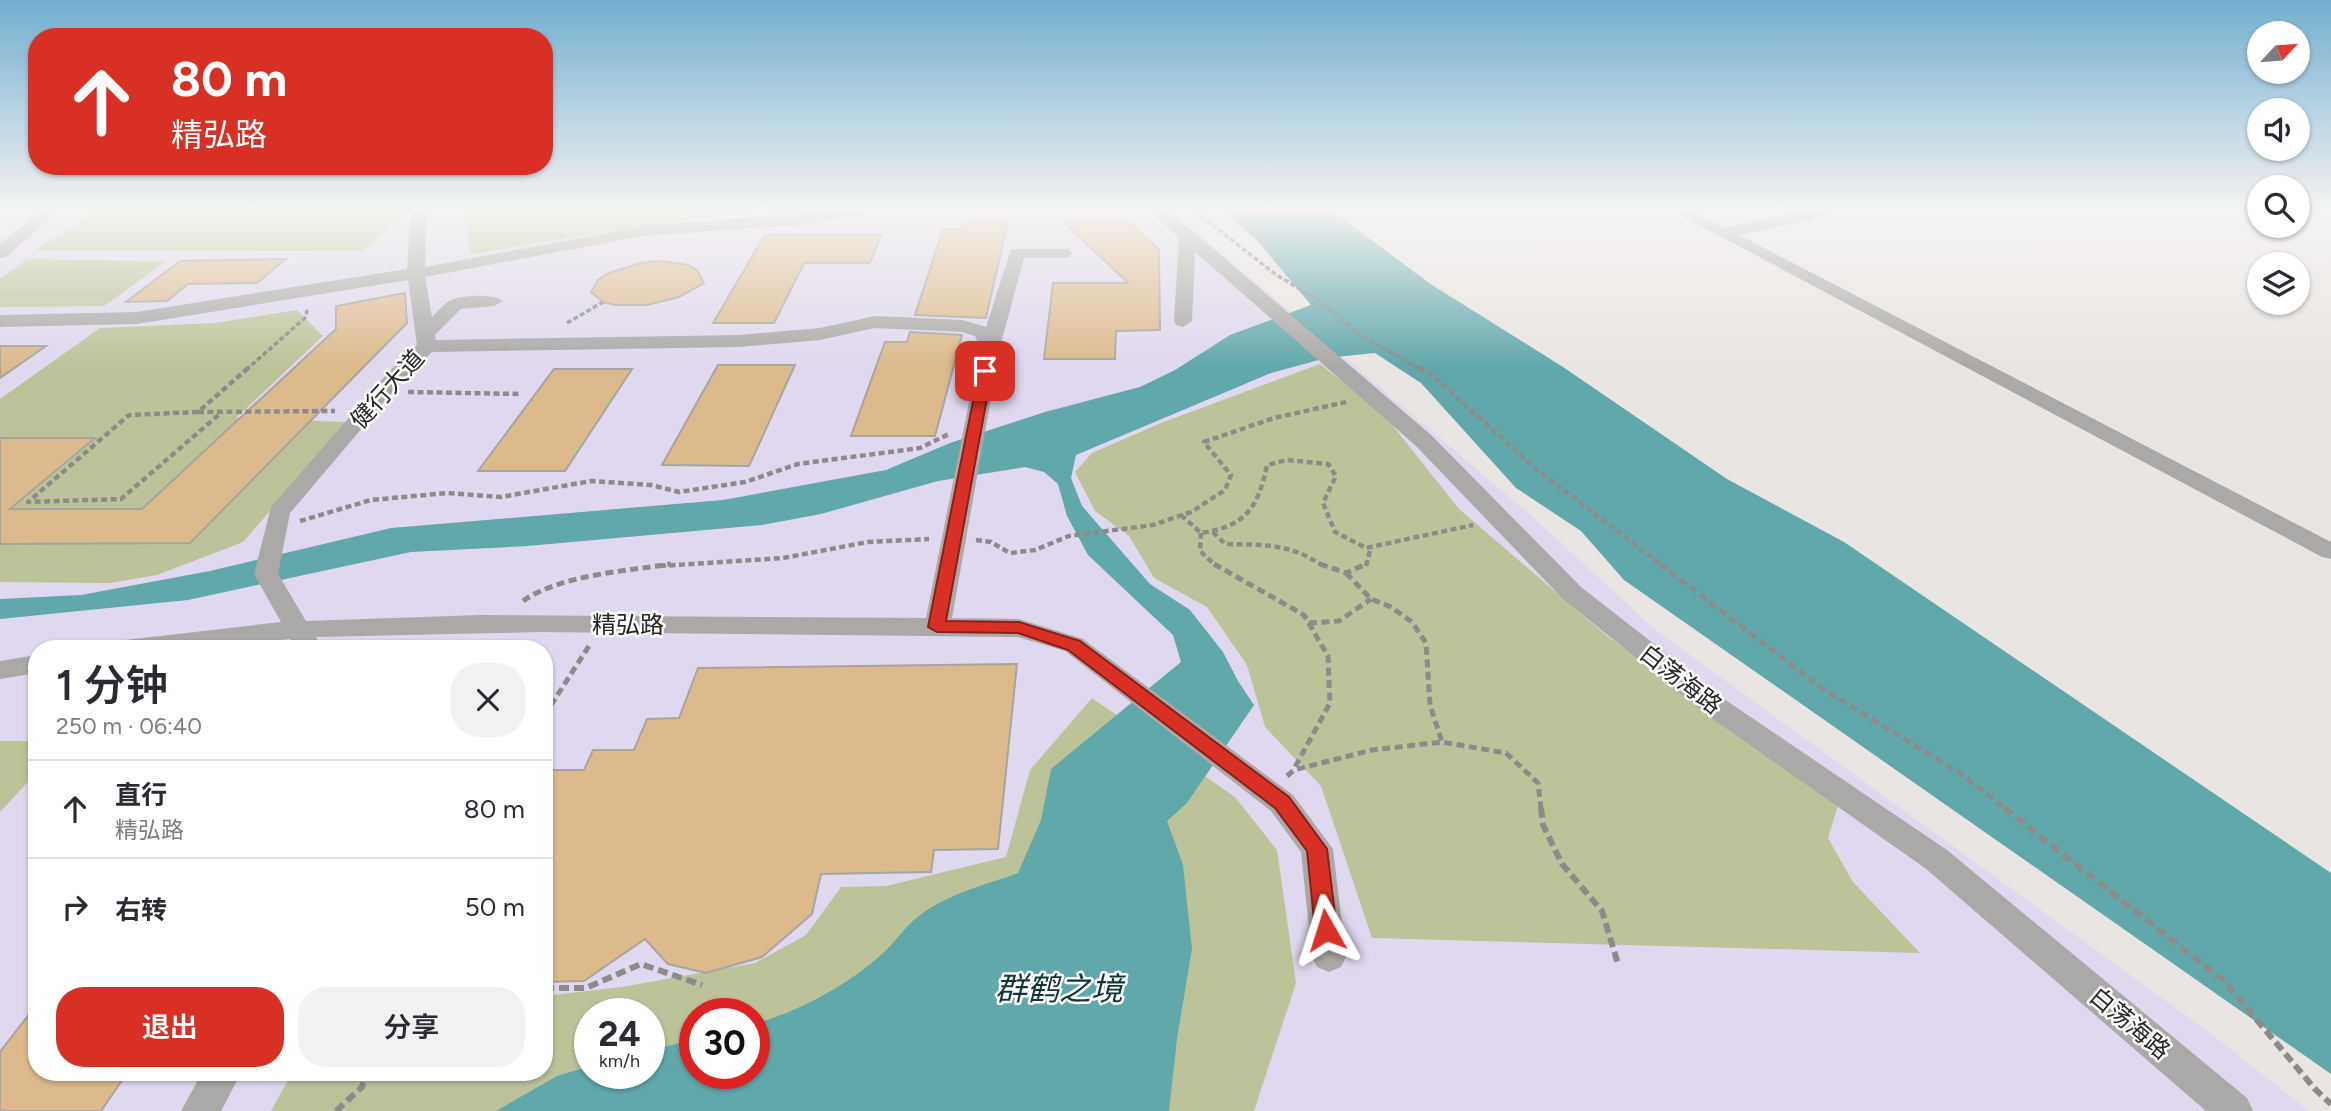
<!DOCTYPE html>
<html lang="zh">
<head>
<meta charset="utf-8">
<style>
  body { margin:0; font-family:Figtree,"Noto Sans SC",sans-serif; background:#f2f2f3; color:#2b2b33; height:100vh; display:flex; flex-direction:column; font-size:26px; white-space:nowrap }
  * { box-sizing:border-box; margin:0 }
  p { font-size:23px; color:#7c7c81 }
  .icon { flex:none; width:38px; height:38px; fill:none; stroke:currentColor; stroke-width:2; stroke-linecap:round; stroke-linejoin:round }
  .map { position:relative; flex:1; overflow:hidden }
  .sheet { position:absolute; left:28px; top:640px; width:525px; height:441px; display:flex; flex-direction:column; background:#fff; border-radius:28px; box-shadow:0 2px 5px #0004 }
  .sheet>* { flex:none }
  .hud { position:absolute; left:28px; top:28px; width:525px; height:147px; border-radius:28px; box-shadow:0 2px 5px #0004; background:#d93025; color:#fff; overflow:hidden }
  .needle { width:46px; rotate:64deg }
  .tools { position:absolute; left:2247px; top:21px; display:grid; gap:14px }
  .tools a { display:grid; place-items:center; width:63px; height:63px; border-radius:50%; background:#fff; box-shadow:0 2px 5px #0004; font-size:35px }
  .speed { position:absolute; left:574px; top:998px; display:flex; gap:14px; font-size:35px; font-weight:700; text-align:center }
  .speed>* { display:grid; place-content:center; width:91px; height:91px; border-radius:50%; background:#fff; box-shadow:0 2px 5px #0004; line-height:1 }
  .speed small { font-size:18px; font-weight:400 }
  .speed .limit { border:10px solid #d22; background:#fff; color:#111 }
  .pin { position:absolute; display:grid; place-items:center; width:60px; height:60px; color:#fff; margin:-30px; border-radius:14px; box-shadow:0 4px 10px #0006 }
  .me { position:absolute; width:77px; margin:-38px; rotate:354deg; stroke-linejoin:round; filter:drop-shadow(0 0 5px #0008) }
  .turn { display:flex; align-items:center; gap:24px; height:147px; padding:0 28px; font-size:32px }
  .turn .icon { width:91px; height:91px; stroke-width:2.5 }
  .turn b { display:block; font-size:49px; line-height:60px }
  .round { display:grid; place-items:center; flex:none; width:74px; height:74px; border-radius:28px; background:#f2f2f3 }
  .head { display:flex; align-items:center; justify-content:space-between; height:119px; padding:0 28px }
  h1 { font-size:42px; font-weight:600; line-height:52px }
  .button { display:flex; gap:14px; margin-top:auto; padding:14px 28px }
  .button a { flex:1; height:80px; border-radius:28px; background:#d93025; color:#fff; font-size:28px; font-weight:600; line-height:80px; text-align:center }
  .button a+a { background:#f2f2f3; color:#2b2b33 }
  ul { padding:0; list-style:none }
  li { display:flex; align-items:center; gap:21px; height:98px; padding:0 28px; border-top:2px solid #e1e1e2 }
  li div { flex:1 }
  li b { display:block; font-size:26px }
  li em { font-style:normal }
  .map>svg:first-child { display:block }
  .education { fill:#dfd8ee; fill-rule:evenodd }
  .green { fill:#bcc399; fill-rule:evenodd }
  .water { fill:#61a8aa }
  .building { fill:#dcba8c; stroke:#a7a4a1; stroke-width:2 }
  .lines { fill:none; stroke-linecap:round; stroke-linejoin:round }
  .path-far3 { stroke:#8d8b89; stroke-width:3.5; stroke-dasharray:5 2.5; stroke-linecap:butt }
  .path-far2 { stroke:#8d8b89; stroke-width:4.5; stroke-dasharray:6 3.5; stroke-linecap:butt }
  .path-far1 { stroke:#8d8b89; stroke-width:5; stroke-dasharray:8 4.5; stroke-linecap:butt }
  .path { stroke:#8d8b89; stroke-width:6; stroke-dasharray:10 5; stroke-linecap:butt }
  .minor { fill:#aaa9a8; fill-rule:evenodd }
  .route { fill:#d93025; stroke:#8d1f18; stroke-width:2 }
  .labels { text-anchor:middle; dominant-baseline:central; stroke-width:5; stroke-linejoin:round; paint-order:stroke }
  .street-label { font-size:24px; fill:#262524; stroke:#fff }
  .near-water-label { font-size:32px; font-style:italic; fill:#103535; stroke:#fff }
</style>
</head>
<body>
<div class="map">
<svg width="2331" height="1111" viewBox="0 0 2331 1111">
  <rect width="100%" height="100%" fill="#e8e5e2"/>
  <!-- education -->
  <path class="education" d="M35 211H1172L1534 518 1653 628 2207 1031 2309 1111H0V236ZM37 649H544V1073H37ZM590 1013H649V1073H590ZM695 1013H754V1073H695Z"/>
  <!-- green -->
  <g class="green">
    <path d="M98 211H407L363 251 35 250Z"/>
    <path d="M464 211H804L679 220 470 254Z"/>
    <path d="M27 259 166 261 104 306 0 307V279Z"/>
    <path d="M297 310 323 336 236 418 347 422 243 542 157 575 110 583 0 582V399L100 328 215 323Z"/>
    <path d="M1320 364 1382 412 1459 509 1607 636 1839 802 1828 838 1853 882 1920 953 1372 938 1321 786 1265 727 1247 665 1207 607 1154 578 1129 536 1095 511 1075 472 1092 453 1161 423Z"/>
    <path d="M1092 698 1235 797 1277 850 1296 983 1254 1111H271L292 1073H544V996L622 987 755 963 806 935 841 887 886 886 1006 857 1030 770ZM590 1013H649V1073H590ZM695 1013H754V1073H695Z"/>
    <path d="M0 741H37V772L0 812Z"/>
  </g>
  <!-- water -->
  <path class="water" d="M1222 211H1332L1432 285 1563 367 1727 479 1844 542 2331 873V1074L1624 580 1581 531 1516 488 1421 383 1375 353 1326 358 1271 373 1076 455 1071 478 1082 506 1150 584 1190 610 1223 652 1238 681 1254 705 1187 803 1167 821 1183 865 1192 949 1177 1039 1169 1111H496L557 1076 590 1066V1073H649V1050L695 1040V1073H754V1024C800 1011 846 986 881 955 895 943 905 926 919 916 946 894 986 885 1018 873L1041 820 1051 769 1181 662 1173 635 1088 555 1067 516 1058 484 1044 472 1025 467 938 481 821 514 762 525 527 546 411 552 188 600 0 619V599L81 595 210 571 391 528 723 500 886 470 950 443 1045 412 1140 387 1175 370 1230 335 1311 305 1255 238Z"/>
  <!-- building -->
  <g class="building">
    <path d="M969 221H1008L986 318 915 315 943 229H961Z"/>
    <path d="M1063 221H1128L1159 250 1160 330 1116 331 1115 359H1044L1053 283H1128Z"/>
    <path d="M765 235H881L870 263H804L774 323H713Z"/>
    <path d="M286 259 257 283 188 284 167 301 126 302 180 261Z"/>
    <path d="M659 261 688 265 697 270 704 283 679 297 647 305H615L603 302 591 292 598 280 609 273 641 263Z"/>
    <path d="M405 293 407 323 190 543 0 544V438H95L10 509H142L336 329V306Z"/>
    <path d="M910 332 962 335 935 436H851L885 342H907Z"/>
    <path d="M0 346H46L0 378Z"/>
    <path d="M718 365H795L749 466 662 465Z"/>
    <path d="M554 369H632L565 471H478Z"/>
    <path d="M1017 664 998 849 934 850 931 872 821 874 812 914 762 957 706 973 668 964 645 939 584 981 544 982V780L549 770H584L593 750H634L647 719 679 718 698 668Z"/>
    <path d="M37 1004V1073H127L101 1111H0V1052Z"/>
  </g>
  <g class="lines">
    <!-- path-far3 -->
    <g class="path-far3">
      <path d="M1195 211 1275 274 1323 303 1356 332 1422 370"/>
      <path d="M567 323 603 302"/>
      <path d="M246 370 306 317 307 309"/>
    </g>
    <!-- path-far2 -->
    <g class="path-far2">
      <path d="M248 368 198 412 335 411"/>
      <path d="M1419 368 1433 376 1535 468 1663 566"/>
      <path d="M408 392 520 394"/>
      <path d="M198 412 129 415 28 502 121 499 222 412"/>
      <path d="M1181 515 1201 533C1246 526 1258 508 1267 465L1287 460 1328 464 1336 476 1323 503 1335 532 1366 548 1473 525"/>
      <path d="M300 521 371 500 447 493 501 497 591 481 651 485 679 492 745 482 798 464 920 448 949 434"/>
      <path d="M1213 532 1225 544C1264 545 1290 543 1323 566"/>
      <path d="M1201 533 1200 551 1216 566"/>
      <path d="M976 540 991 542 1010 553 1035 550 1069 536 1153 525 1191 512 1225 490 1231 475 1204 442 1274 418 1346 402"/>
      <path d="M660 566 783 558 868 542 929 539"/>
      <path d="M1366 566 1371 547"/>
    </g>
    <!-- path-far1 -->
    <g class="path-far1">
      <path d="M1214 564 1304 615 1328 656 1330 703 1294 769"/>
      <path d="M1320 564 1346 573 1366 564"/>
      <path d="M1660 564 1823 689 1960 773 2006 809"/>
      <path d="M1346 573 1371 599 1391 607 1412 622 1426 643 1430 705 1442 742"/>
      <path d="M523 601C560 575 626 571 671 564"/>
      <path d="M1309 623 1339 621 1371 599"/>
      <path d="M544 716 589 646"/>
      <path d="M1287 776 1294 770 1372 750 1442 742 1506 753 1538 783 1541 809"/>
    </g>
    <!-- path -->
    <g class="path">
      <path d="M1541 808 1543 825 1562 864 1602 911 1618 964"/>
      <path d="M2004 808 2224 981 2315 1089 2331 1104"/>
      <path d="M544 988H586L641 964 702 985"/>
      <path d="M336 1111 362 1087 366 1073"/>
    </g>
    <!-- minor -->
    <g class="minor">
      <path d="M41 211H59L6 257 0 258V244Z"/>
      <path d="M411 211H427L425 267 643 226 825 211H871L863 216 787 226 643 236 425 277 432 317C437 312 443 305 449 301 458 295 496 293 503 301L494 306 461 309 435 335 436 340 739 335 820 328 875 316 963 320 986 327 1011 249H1069L1072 253 1069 257 1063 258H1024L1000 347 952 618 1019 619 1083 639 1293 795 1333 849 1346 957 1341 967 1329 972 1317 967 1312 957 1301 852 1271 811 1065 651 1018 637 541 632 316 637 322 649H296L290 639 184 649H112L116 643 125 640 281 622 254 574 271 507 388 373 417 345 408 280 137 324 0 327V315L137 312 407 269ZM875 328 962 332 975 336 980 347 926 618 481 615 306 621 278 574 290 513 402 381 432 352 739 347 820 340Z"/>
      <path d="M1149 211H1167L1193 231 1431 435 1581 587 1727 701 1947 850 2247 1098 2253 1111H2206L1925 868 1707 715 1563 599 1415 445 1195 252 1192 321 1183 327 1176 325 1174 321 1179 238Z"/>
      <path d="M1673 211H1693L1725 228 1805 211H1836L1828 216 1739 235 2331 542V559L2322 557Z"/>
      <path d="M37 655V673L0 679V661Z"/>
      <path d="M202 1073H241L221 1111H181Z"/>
    </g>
  </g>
  <!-- sky -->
  <linearGradient id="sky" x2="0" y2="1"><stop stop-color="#72afcf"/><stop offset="0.57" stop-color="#f5f3f2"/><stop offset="1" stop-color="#f5f3f2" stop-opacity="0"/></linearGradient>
  <rect width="2331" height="367" fill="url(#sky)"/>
  <!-- route -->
  <path class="route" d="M985 367 992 371 946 621 1019 622 1080 641 1289 797 1327 849 1337 930 1334 937 1326 939 1318 937 1315 930 1307 851 1275 808 1068 650 1018 633 937 632 928 627 979 371Z"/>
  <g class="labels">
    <!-- street labels -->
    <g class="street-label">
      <text transform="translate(387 389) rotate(-48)">健行大道</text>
      <text x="628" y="624">精弘路</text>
      <text transform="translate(1681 679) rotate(38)">白荡海路</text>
      <text transform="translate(2130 1023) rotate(40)">白荡海路</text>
    </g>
    <!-- near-water labels -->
    <g class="near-water-label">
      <text x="1059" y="989">群鹤之境</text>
    </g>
  </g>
</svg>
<div class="tools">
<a><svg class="needle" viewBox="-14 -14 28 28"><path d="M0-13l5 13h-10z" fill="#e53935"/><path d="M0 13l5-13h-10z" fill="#7c7c81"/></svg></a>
<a><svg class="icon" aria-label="sound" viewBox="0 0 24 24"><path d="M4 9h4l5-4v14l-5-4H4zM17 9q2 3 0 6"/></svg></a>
<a><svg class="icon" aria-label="search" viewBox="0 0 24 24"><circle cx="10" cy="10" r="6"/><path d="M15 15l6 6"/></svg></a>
<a><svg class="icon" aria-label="layers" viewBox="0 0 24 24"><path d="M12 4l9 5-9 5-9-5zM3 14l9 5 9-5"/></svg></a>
</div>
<div class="speed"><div>24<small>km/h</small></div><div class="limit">30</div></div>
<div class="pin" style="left:985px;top:371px;background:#d93025"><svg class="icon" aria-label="arrive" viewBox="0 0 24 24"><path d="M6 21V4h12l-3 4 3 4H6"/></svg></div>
<svg class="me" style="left:1326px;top:930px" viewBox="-20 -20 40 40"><path d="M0-17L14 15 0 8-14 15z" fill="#d93025" stroke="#fff" stroke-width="4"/></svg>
<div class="hud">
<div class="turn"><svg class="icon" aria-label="ahead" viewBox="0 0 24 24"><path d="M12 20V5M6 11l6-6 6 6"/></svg><div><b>80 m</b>精弘路</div></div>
</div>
<section class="sheet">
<div class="head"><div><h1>1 分钟</h1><p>250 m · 06:40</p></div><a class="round"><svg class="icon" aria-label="close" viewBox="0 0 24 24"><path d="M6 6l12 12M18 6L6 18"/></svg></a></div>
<ul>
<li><svg class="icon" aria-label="ahead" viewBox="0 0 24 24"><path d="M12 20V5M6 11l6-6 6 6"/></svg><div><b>直行</b><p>精弘路</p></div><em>80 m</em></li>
<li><svg class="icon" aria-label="right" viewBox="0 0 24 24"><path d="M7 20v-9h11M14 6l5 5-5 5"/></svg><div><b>右转</b></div><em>50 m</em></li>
</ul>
<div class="button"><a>退出</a><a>分享</a></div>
</section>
</div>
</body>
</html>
